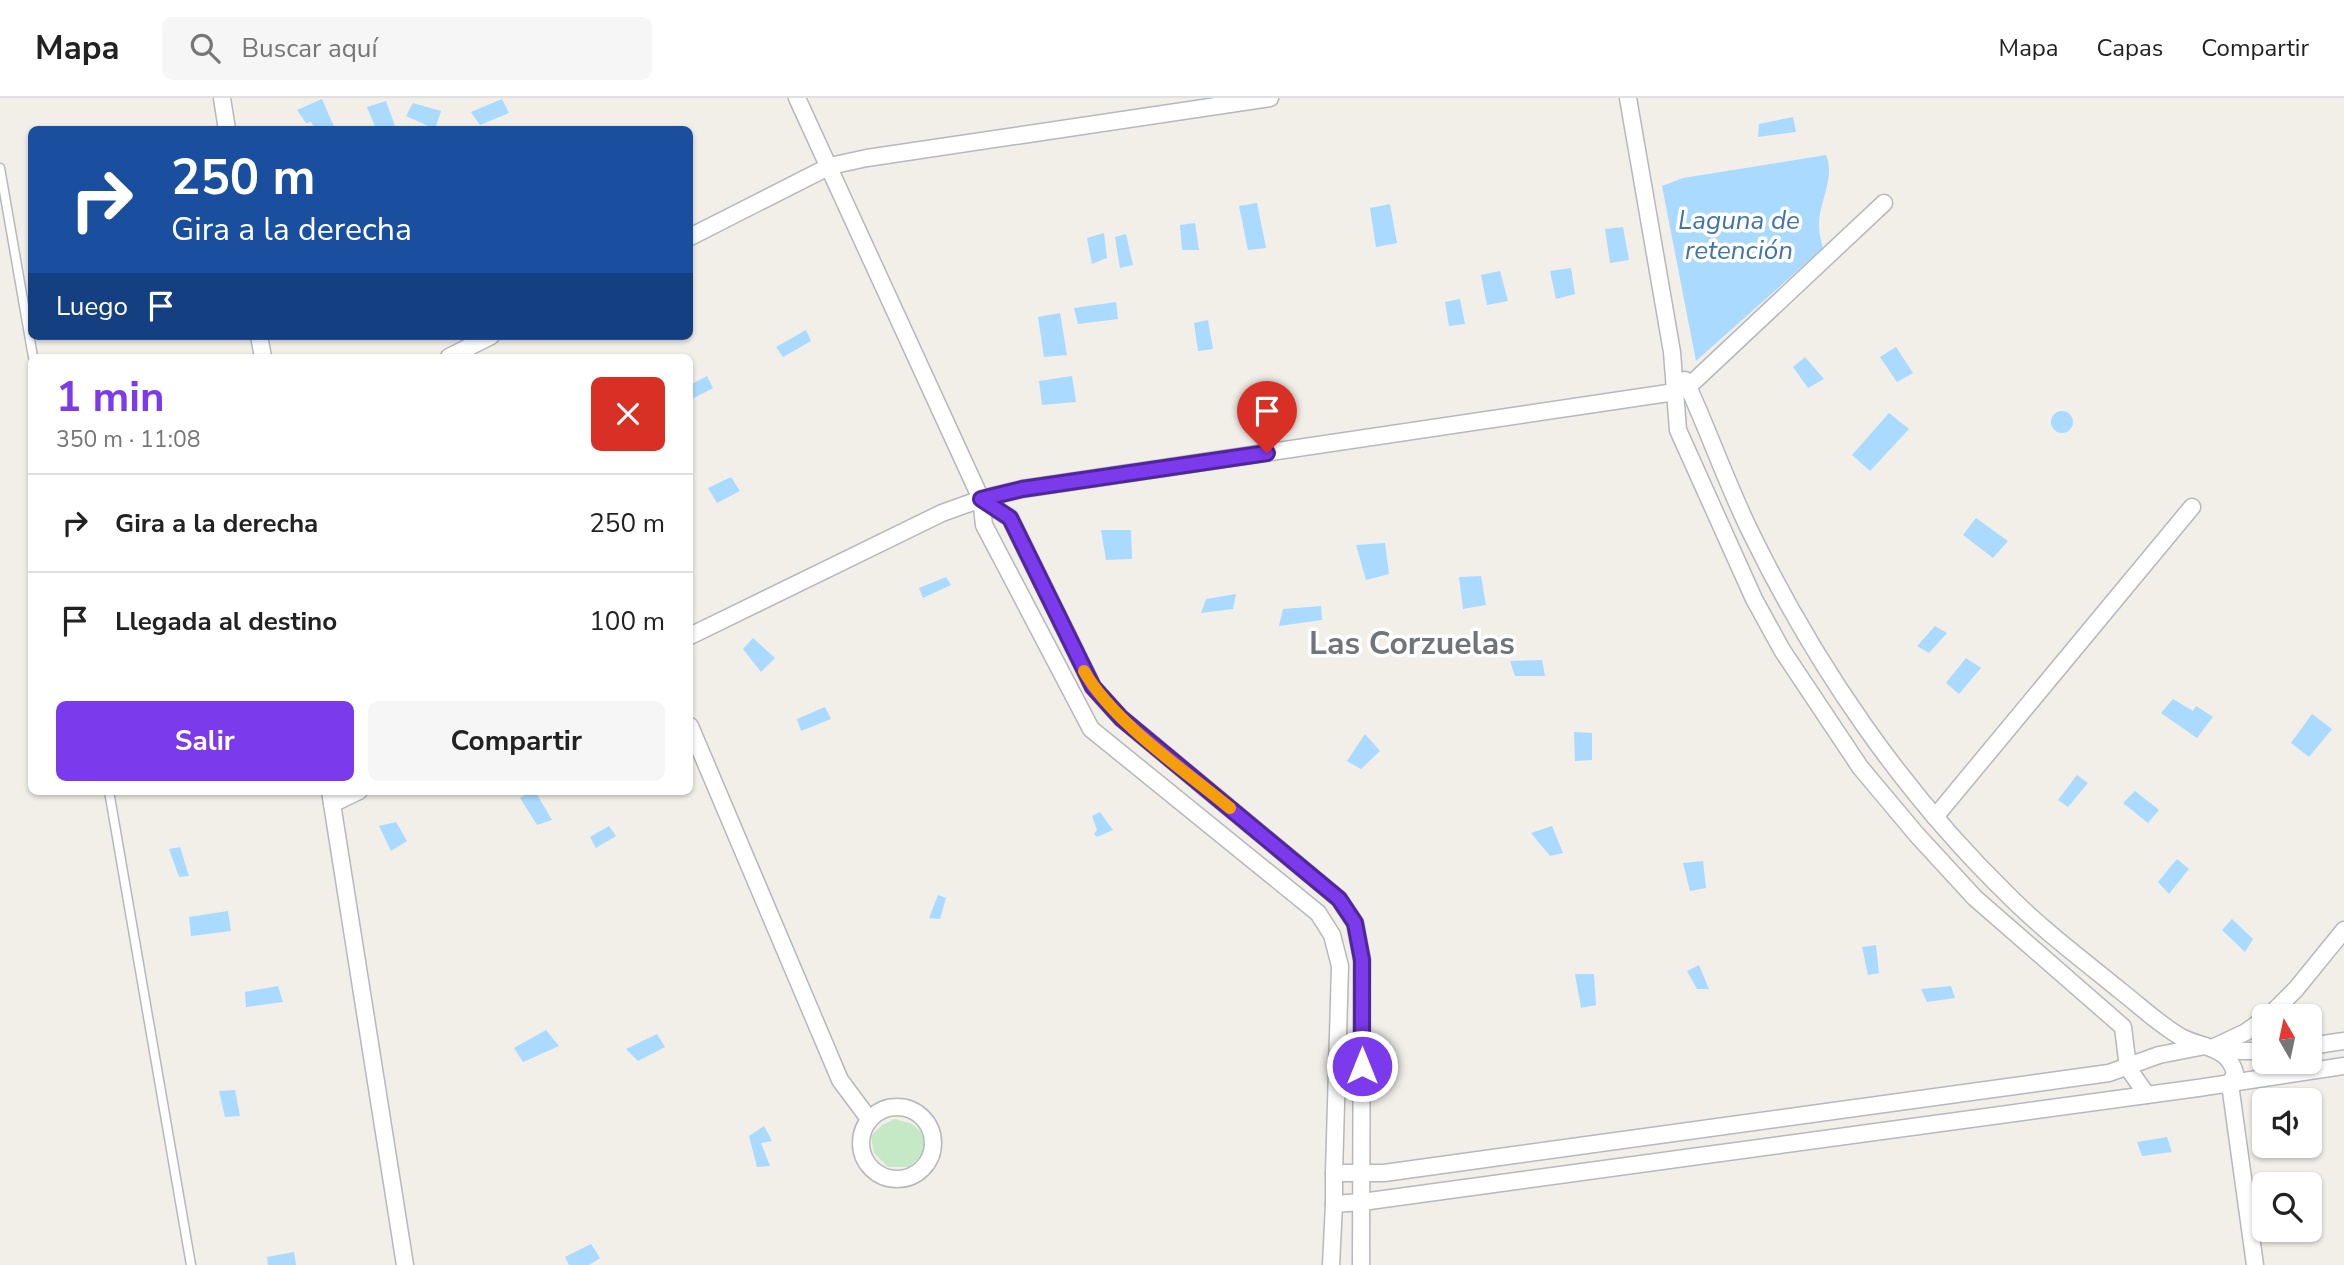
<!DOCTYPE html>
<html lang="es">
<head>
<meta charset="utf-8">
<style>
  body { margin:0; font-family:"Nunito Sans",sans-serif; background:#f6f6f6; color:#222; height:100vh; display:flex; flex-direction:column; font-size:26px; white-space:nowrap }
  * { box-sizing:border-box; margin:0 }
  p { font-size:23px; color:#767676 }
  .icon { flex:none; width:38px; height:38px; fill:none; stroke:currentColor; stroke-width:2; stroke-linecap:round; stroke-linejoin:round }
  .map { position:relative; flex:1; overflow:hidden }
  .drawer { position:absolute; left:28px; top:256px; width:665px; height:441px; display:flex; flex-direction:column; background:#fff; border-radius:10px; box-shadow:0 2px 5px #0004 }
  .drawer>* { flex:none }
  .guide { position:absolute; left:28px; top:28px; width:665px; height:214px; border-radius:10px; box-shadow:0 2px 5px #0004; background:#1a4fa0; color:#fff; overflow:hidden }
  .needle { width:46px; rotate:351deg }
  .buttons { position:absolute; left:2252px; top:906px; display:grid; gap:14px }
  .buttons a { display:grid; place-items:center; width:70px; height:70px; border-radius:10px; background:#fff; box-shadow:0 2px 5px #0004; font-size:35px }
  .pin { position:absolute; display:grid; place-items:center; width:60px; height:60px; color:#fff; margin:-72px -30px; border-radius:50% 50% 50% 0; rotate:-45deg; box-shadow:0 0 7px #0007 }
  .pin .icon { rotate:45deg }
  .me { position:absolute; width:77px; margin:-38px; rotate:0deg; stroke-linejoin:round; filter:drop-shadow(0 0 5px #0008) }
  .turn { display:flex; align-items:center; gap:24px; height:147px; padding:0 28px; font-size:32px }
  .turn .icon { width:91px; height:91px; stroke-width:2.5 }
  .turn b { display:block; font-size:49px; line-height:60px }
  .then { display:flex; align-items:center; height:66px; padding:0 28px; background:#0003; gap:14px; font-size:26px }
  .round { display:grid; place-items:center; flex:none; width:74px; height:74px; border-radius:10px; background:#f6f6f6 }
  .summary { display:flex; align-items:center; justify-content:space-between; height:119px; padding:0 28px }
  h1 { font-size:42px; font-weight:700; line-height:52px; color:#7c3aed }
  .primary-button { display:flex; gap:14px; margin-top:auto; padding:14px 28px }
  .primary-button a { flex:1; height:80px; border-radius:10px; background:#7c3aed; color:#fff; font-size:28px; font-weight:700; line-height:80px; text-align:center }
  .primary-button a+a { background:#f6f6f6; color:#222 }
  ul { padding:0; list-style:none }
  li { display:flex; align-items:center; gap:21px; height:98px; padding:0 28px; border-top:2px solid #e0e0e0 }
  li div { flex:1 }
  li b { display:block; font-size:26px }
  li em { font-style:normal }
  header { display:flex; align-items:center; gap:42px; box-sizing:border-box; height:98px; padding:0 35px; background:#fff; border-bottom:2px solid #e0e0e0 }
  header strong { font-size:33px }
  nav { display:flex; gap:38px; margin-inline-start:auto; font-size:24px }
  .search { width:490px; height:63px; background:#f6f6f6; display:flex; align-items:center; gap:18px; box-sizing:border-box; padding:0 24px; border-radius:10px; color:#767676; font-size:26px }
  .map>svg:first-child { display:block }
  .green { fill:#c5e8c5 }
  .water { fill:#aadaff }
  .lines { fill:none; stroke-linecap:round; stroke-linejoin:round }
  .lane-casing { stroke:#b5b8bc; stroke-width:11 }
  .street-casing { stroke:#b5b8bc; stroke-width:19 }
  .lane { stroke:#fff; stroke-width:8 }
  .street { stroke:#fff; stroke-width:16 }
  .route-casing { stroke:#51269a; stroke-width:18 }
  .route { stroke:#7c3aed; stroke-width:12 }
  .slow { stroke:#f59e0b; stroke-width:12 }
  .labels { text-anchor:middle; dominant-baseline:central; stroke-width:7; stroke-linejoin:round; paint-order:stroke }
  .water-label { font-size:26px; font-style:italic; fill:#4174aa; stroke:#fff }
  .district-label { font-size:32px; font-weight:bold; fill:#70757a; stroke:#fff }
</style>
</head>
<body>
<header>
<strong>Mapa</strong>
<div class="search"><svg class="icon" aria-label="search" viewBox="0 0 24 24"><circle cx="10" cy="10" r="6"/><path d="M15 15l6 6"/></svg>Buscar aquí</div>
<nav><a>Mapa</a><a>Capas</a><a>Compartir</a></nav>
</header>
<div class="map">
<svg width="2344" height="1167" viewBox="0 0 2344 1167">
  <rect width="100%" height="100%" fill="#f1efe8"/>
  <!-- green -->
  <path class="green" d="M895 1021 912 1026 925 1037V1054L909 1069H888L874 1055 871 1038 882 1027Z"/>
  <!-- water -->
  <g class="water">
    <path d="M322 1 335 31H315L311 24 306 25 297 12Z"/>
    <path d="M502 1 509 15 480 27 471 14Z"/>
    <path d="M386 3 396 31H376L367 9Z"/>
    <path d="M413 5 441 13 435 31 406 18Z"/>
    <path d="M1793 19 1796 34 1758 39 1759 26Z"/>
    <path d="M1826 57C1836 81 1818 105 1819 128 1819 135 1821 143 1823 150L1696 263 1662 88 1683 80Z"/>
    <path d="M1257 105 1266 150 1248 152 1239 108Z"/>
    <path d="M1390 106 1397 145 1376 149 1370 110Z"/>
    <path d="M1195 125 1199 152H1182L1180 127Z"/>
    <path d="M1623 129 1629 162 1610 165 1605 131Z"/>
    <path d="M1104 135 1107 160 1092 166 1087 140Z"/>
    <path d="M1126 136 1133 167 1120 170 1115 139Z"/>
    <path d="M1571 170 1575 196 1556 201 1550 173Z"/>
    <path d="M1500 173 1508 203 1487 207 1481 177Z"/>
    <path d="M1460 201 1465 226 1449 228 1445 204Z"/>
    <path d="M1116 204 1118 221 1078 226 1074 210Z"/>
    <path d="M1060 215 1067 257 1044 259 1038 219Z"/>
    <path d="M1208 222 1213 251 1198 253 1194 225Z"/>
    <path d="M806 232 811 243 783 259 776 249Z"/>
    <path d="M1896 249 1913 275 1897 284 1880 259Z"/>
    <path d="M1805 259 1824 281 1808 290 1793 269Z"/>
    <path d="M707 278 713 290 690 302V287Z"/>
    <path d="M1072 278 1076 304 1042 307 1039 283Z"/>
    <circle cx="2062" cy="324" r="11"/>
    <path d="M1889 315 1909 331 1870 373 1852 357Z"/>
    <path d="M731 379 740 393 717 405 708 390Z"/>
    <path d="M1976 420 2008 443 1993 460 1963 437Z"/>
    <path d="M1101 432H1131L1132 461 1106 462Z"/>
    <path d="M1385 445 1389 476 1366 482 1356 447Z"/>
    <path d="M1481 478 1486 507 1463 511 1459 479Z"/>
    <path d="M946 479 951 487 923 500 919 490Z"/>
    <path d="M1236 496 1233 511 1201 515 1206 501Z"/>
    <path d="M1321 508 1322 522 1279 528 1283 511Z"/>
    <path d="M1935 528 1947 535 1929 555 1917 548Z"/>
    <path d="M753 540 775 560 761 574 743 551Z"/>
    <path d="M1966 560 1981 570 1959 596 1946 585Z"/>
    <path d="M1542 562 1545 578H1515L1510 563Z"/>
    <path d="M2173 601 2193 613 2196 608 2213 619 2197 640 2161 615Z"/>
    <path d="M825 609 831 621 801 633 797 621Z"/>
    <path d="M2312 616 2332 631 2309 659 2291 645Z"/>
    <path d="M1574 634 1592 635V662L1575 663Z"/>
    <path d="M1365 636 1380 653 1361 671 1347 663Z"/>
    <path d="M2077 677 2088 685 2068 709 2058 702Z"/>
    <path d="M531 693H535L552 722 537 727 520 700Z"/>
    <path d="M2135 693 2159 712 2148 725 2123 705Z"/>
    <path d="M1100 714 1113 732 1097 739 1094 736 1097 732 1092 718Z"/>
    <path d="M396 724 407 743 391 753 379 728Z"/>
    <path d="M609 728 616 738 596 750 590 739Z"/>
    <path d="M1552 728 1563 755 1550 758 1531 735Z"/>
    <path d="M180 749 189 778 179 779 169 751Z"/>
    <path d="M2177 761 2189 771 2169 796 2158 784Z"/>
    <path d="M1703 763 1706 790 1690 793 1683 765Z"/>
    <path d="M938 797 946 800 940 821 929 820Z"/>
    <path d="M228 813 231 833 191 838 189 819Z"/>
    <path d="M2232 821 2253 841 2245 854 2222 832Z"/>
    <path d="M1876 847 1879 875 1868 877 1862 849Z"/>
    <path d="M1699 867 1709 891H1697L1687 873Z"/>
    <path d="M1575 876H1594L1596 907 1581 910Z"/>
    <path d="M278 888 283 904 246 909 245 894Z"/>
    <path d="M1951 888 1955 900 1927 904 1921 891Z"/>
    <path d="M546 932 559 948 523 964 514 950Z"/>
    <path d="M657 936 665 949 638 963 626 951Z"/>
    <path d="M235 992 240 1018 225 1019 219 993Z"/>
    <path d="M764 1028 772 1043 761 1045 770 1068 757 1069 749 1038Z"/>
    <path d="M2167 1039 2172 1054 2142 1058 2137 1044Z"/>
    <path d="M591 1146 600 1160 589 1167H569L565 1159Z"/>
    <path d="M294 1154 296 1167H268L267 1159Z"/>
  </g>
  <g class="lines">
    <!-- lane casing -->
    <g class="lane-casing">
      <g id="lane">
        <path d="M0 70 33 259"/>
        <path d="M109 693 191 1167"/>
      </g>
    </g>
    <!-- street casing -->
    <g class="street-casing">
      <g id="street">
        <path d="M222 0 227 32"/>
        <path d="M797 0 981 401"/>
        <path d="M1628 0 1672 254 1678 332 1754 501 1782 552 1860 669 1917 737 1975 800 2123 929 2128 970 2147 997"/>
        <path d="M690 139 830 68 867 60 1270 0"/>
        <path d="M259 238 263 259"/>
        <path d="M449 259 491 238"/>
        <path d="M1685 282C1708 331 1726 384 1750 433 1815 567 1902 694 2009 798 2044 833 2084 863 2122 894 2141 909 2160 927 2181 939 2202 950 2228 948 2235 975L2230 986 2255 1167"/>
        <path d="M690 538 942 415 981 401 1022 391 1675 294 1688 289 1884 105"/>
        <path d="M690 628 840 982 869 1021"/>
        <path d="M330 693 405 1167"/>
        <path d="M332 706 359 693"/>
        <path d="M1935 719 2192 409"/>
        <path d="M2268 919 2296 891 2344 832"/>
        <path d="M2205 948 2159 957 2109 975 1384 1075H1334V1106L1362 1104 2198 990 2344 968"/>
        <path d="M2310 948 2344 943"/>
        <path d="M2212 950 2246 934 2264 921"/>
        <path d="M2220 953H2264"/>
        <circle cx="897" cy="1045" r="36"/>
        <path d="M1334 1075 1340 868 1332 837 1318 815 1091 631 984 427 981 401 1010 420 1093 589 1121 620 1339 801 1355 825 1362 862 1361 1167"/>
        <path d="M1331 1167 1334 1106"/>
      </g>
    </g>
    <!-- lane -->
    <use href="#lane" class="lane"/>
    <!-- street -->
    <use href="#street" class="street"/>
  </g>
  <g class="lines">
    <!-- route casing -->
    <g class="route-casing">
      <path id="route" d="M1267 355 1022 391 981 401 1010 420 1093 589 1121 620 1339 801 1355 825 1362 862V968"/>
    </g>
    <!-- route -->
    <use href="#route" class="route"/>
    <!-- slow -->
    <path class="slow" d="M1084 573C1113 624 1184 672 1230 710"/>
  </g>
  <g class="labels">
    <!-- water labels -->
    <g class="water-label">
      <text x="1739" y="122">Laguna de<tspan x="1739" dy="30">retención</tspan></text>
    </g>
    <!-- district labels -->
    <g class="district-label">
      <text x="1412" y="545">Las Corzuelas</text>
    </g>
  </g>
</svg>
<div class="buttons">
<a><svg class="needle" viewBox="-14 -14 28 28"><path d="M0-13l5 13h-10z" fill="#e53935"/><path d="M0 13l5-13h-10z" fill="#767676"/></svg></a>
<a><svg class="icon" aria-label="sound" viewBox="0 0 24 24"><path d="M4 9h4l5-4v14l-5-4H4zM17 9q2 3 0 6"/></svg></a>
<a><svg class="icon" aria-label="search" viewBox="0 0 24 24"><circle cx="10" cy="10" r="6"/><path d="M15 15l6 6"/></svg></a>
</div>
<div class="pin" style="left:1267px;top:355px;background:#d93025"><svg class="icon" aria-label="arrive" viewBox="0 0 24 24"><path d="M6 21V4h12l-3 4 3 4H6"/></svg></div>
<svg class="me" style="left:1362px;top:968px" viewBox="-20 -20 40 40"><circle r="17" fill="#7c3aed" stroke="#fff" stroke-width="3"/><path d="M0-11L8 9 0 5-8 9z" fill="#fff"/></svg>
<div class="guide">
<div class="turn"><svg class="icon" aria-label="right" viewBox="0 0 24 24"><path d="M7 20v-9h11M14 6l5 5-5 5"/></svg><div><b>250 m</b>Gira a la derecha</div></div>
<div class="then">Luego<svg class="icon" aria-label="arrive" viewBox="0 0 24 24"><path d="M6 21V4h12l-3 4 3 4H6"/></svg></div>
</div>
<section class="drawer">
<div class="summary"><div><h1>1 min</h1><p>350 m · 11:08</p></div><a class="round" style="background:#d93025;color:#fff"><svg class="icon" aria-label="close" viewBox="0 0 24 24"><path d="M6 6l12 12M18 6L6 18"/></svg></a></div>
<ul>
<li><svg class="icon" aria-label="right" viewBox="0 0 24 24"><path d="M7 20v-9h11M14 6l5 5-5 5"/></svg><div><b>Gira a la derecha</b></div><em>250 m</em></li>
<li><svg class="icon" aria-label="arrive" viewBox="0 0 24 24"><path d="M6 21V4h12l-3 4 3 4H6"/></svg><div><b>Llegada al destino</b></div><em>100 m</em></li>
</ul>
<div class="primary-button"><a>Salir</a><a>Compartir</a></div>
</section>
</div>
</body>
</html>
